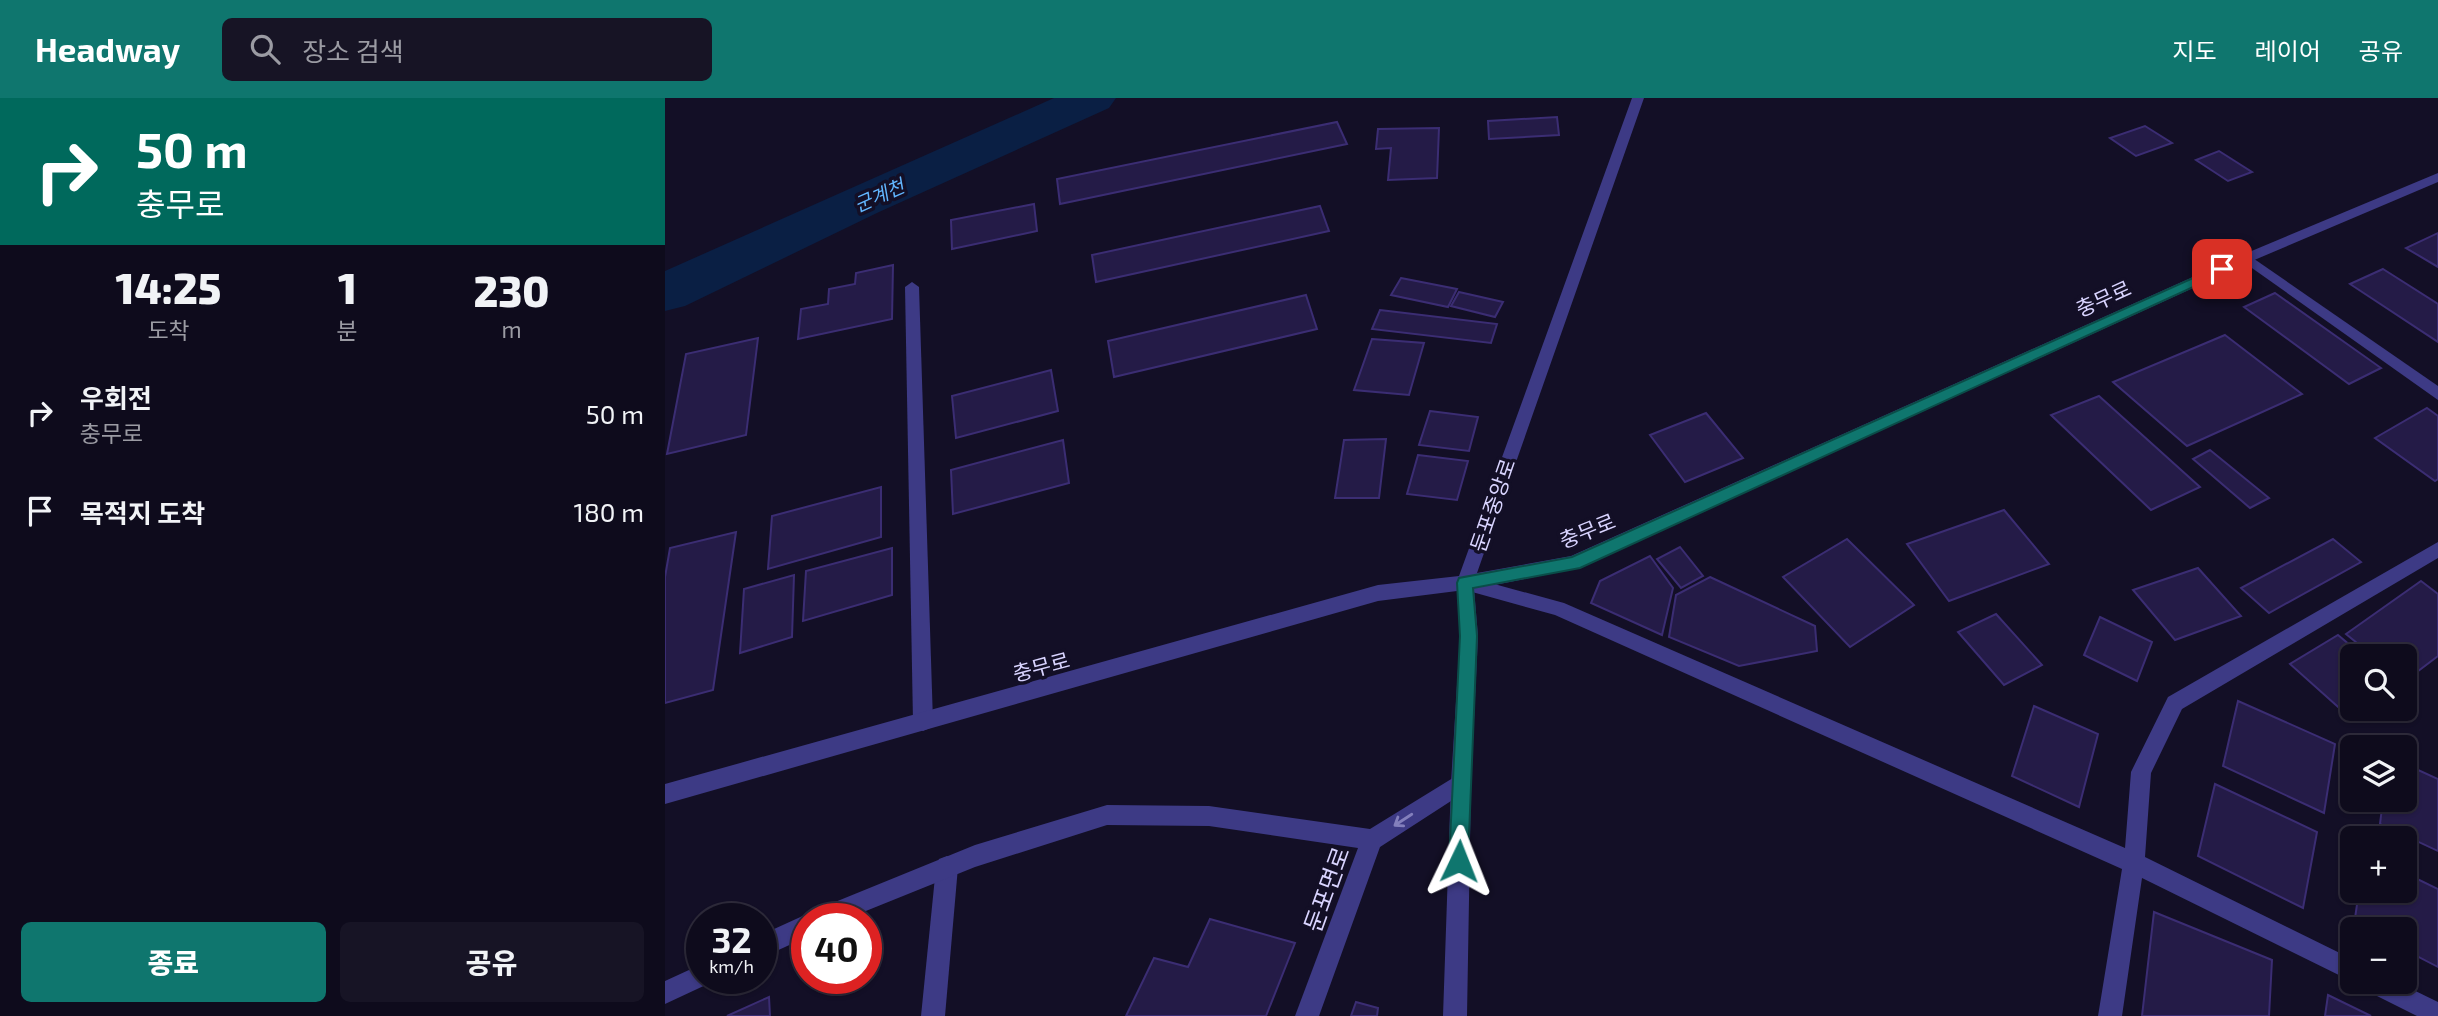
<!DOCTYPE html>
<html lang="ko">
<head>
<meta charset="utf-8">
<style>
  body { margin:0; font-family:"Exo 2","Noto Sans KR",sans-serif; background:#171425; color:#f1f3f6; height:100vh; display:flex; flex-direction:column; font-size:26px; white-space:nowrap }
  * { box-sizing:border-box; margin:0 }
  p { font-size:23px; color:#9b9ba3 }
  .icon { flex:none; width:38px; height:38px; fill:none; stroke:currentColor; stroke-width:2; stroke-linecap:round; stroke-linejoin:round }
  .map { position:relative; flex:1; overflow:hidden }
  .details { display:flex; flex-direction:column; background:#0e0b1c; width:665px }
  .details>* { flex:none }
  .top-card { background:#00695c; color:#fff; overflow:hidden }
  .fabs { position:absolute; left:1675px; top:546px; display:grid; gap:14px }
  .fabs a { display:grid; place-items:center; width:77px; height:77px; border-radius:10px; background:#0e0b1c; box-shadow:0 2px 5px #0004,0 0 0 2px #2e2b3b; font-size:35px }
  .speed { position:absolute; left:21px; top:805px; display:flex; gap:14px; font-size:35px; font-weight:700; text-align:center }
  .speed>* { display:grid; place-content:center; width:91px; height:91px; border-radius:50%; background:#0e0b1c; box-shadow:0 2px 5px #0004,0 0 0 2px #2e2b3b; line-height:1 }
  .speed small { font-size:18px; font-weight:400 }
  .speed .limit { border:10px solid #d22; background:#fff; color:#111 }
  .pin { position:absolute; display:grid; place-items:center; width:60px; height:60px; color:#fff; margin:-30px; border-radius:14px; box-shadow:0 4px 10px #0006 }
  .me { position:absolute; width:77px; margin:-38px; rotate:2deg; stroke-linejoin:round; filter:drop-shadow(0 0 5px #0008) }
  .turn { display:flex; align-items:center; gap:24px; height:147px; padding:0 21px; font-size:32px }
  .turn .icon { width:91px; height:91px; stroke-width:2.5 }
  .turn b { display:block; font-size:49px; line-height:60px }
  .eta { display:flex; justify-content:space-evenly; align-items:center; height:119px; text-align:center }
  .eta b { font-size:42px; font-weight:800; line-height:49px }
  .action { display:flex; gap:14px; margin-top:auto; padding:14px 21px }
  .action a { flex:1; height:80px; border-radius:10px; background:#0f766e; color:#fff; font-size:28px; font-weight:800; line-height:80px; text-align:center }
  .action a+a { background:#171425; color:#f1f3f6 }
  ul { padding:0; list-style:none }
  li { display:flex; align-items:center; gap:21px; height:98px; padding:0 21px }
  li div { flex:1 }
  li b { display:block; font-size:26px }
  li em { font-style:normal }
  header { display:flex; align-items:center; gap:42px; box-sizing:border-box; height:98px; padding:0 35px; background:#0f766e; color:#fff }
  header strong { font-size:33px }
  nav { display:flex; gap:38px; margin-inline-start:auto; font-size:24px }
  .search { width:490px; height:63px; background:#171425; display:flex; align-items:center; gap:18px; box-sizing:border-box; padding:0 24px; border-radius:10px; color:#9b9ba3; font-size:26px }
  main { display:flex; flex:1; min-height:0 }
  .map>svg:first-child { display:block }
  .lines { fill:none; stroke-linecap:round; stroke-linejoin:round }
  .river { fill:#0a1f44; fill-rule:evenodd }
  .building { fill:#241b47; stroke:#3b2d73; stroke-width:2 }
  .service { fill:#3d3a85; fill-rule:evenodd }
  .minor { fill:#3d3a85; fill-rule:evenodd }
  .tertiary { fill:#3d3a85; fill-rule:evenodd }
  .oneway { stroke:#837fbc }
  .route { fill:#0f766e; stroke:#0a4d48; stroke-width:2 }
  .labels { text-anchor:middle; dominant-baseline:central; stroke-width:7; stroke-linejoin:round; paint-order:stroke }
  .far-water-label { font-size:19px; font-style:italic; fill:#62b6ff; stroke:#130f26 }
  .street-label { font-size:21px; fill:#d9d4ff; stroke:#130f26 }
  .near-street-label { font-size:24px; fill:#d9d4ff; stroke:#130f26 }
</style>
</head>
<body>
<header>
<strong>Headway</strong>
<div class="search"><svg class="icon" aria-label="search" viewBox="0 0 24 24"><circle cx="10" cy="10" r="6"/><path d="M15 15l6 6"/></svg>장소 검색</div>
<nav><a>지도</a><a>레이어</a><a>공유</a></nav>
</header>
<main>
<section class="details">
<div class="top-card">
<div class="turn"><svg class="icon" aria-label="right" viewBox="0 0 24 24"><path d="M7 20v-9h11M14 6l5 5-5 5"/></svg><div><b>50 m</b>충무로</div></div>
</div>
<div class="eta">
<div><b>14:25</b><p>도착</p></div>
<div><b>1</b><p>분</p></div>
<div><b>230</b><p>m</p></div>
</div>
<ul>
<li><svg class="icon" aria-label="right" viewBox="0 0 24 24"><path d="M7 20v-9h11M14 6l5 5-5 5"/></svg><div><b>우회전</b><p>충무로</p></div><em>50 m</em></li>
<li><svg class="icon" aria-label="arrive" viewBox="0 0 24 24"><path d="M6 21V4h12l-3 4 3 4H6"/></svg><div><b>목적지 도착</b></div><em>180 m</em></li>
</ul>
<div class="action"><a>종료</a><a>공유</a></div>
</section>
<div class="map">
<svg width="1773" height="918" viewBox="0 0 1773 918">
  <rect width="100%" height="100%" fill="#130f26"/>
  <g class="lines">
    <!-- river -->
    <path class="river" d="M389 0H451L444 10 214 114 20 208 0 213V173Z"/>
  </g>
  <!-- building -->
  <g class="building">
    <path d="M892 19 894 37 824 41 823 23Z"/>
    <path d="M672 24 682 46 395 106 392 81Z"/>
    <path d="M1480 28 1507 45 1471 58 1445 40Z"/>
    <path d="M774 30 772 80 723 82 726 50 711 51 713 31Z"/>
    <path d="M1554 53 1587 74 1563 83 1531 62Z"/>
    <path d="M369 106 372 133 287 151 286 122Z"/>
    <path d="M655 108 664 133 431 184 427 157Z"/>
    <path d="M1773 135V169L1741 150Z"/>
    <path d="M228 167 227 221 133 241 136 211 163 206 164 191 190 186 191 175Z"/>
    <path d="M1718 171 1773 206V244L1685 186Z"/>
    <path d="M736 180 792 191 783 209 726 197Z"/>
    <path d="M794 194 838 204 830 219 786 208Z"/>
    <path d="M1610 195 1716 270 1684 286 1579 209Z"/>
    <path d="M641 197 652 231 449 279 443 243Z"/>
    <path d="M715 212 832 226 826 245 707 231Z"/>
    <path d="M1560 237 1637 296 1522 348 1448 284Z"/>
    <path d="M93 240 81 337 2 356 21 256Z"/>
    <path d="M707 241 759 245 744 297 689 292Z"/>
    <path d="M386 272 393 313 291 340 287 298Z"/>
    <path d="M1434 298 1535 389 1486 412 1386 317Z"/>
    <path d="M1762 310 1773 318V381L1770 383 1710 340Z"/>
    <path d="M765 313 813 319 804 353 754 347Z"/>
    <path d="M1041 315 1078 360 1020 384 985 337Z"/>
    <path d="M721 341 714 400H670L679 342Z"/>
    <path d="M398 342 404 385 288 416 286 372Z"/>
    <path d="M1545 352 1604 400 1585 410 1528 361Z"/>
    <path d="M753 357 803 363 792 402 742 396Z"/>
    <path d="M216 389V439L103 471 107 418Z"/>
    <path d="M1339 412 1384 466 1284 503 1242 446Z"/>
    <path d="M71 434 48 592 0 605V479L5 450Z"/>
    <path d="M1182 441 1249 507 1185 549 1118 479Z"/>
    <path d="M1668 441 1696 464 1604 515 1576 490Z"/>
    <path d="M1015 449 1038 478 1016 490 992 461Z"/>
    <path d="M227 450V497L138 523 141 473Z"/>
    <path d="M985 458 1008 490 997 537 926 505 935 483Z"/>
    <path d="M1533 470 1576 518 1510 542 1468 492Z"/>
    <path d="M129 477 127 539 75 555 79 491Z"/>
    <path d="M1045 479 1150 528 1152 553 1074 568 1004 539 1011 497Z"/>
    <path d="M1756 483 1773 496V558L1740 583V558H1708L1681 536Z"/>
    <path d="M1331 516 1377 567 1339 587 1293 534Z"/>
    <path d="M1435 519 1487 544 1472 583 1419 557Z"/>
    <path d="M1673 537 1698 558H1687V611H1690L1681 616 1625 566Z"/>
    <path d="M1573 603 1670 646 1659 715 1558 668Z"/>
    <path d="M1369 608 1433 636 1414 709 1347 678Z"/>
    <path d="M1740 666 1773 681V753L1715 726 1718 702H1740Z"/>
    <path d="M1550 686 1652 734 1638 810 1533 758Z"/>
    <path d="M1740 775 1773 791V869L1740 852V831H1697L1689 827 1694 793H1740Z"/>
    <path d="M1489 814 1607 862 1604 918H1477Z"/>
    <path d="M545 821 630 845 601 918H461L489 860 523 869Z"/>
    <path d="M1663 897 1706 918H1660Z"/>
    <path d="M104 899 105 918H62Z"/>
    <path d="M691 904 713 910 712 918H686Z"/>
  </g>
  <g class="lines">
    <!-- service -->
    <path class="service" d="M282 758 290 761 293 769 280 918H256L271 769 274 761Z"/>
    <!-- minor -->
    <g class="minor">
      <path d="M1582 156 1773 288V302L1577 163V157Z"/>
      <path d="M247 184 254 189 268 624 265 630 258 633 251 630 248 624 240 189Z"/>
      <path d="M1773 444V460L1517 611 1486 675 1480 759 1687 861 1688 884 1477 780 1457 918H1433L1457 771 890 517 800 492 794 490 791 485 794 480 800 478 899 505 1460 750 1466 674 1503 599Z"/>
      <path d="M796 675 803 678 806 685 803 692 715 749 654 918H630L693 750 544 728 442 727 310 769 181 821H142V839L96 860V837L142 816 146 818 148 813 310 747 442 707 544 708 705 731Z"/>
      <path d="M37 866V880H47L45 885 0 906V883Z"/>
      <path d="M1697 884H1732L1773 904V918H1752L1700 892Z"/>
    </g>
    <!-- tertiary -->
    <path class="tertiary" d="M967 0H979L812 475 906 458 1577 157 1773 75V84L1587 163 915 470 809 491 813 538 806 685 802 918H778L786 685 795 538 792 493 713 503 0 706V686L713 487 794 478Z"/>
  </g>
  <!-- one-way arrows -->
  <defs><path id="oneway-shaft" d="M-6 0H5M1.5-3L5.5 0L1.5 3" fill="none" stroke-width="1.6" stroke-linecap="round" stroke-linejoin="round" transform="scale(1.75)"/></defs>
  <use class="oneway" href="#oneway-shaft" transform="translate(738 722) rotate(147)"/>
  <!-- route -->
  <path class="route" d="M1557 167 1563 171 1561 174 915 470 808 490 812 538 803 763 801 769 794 772 787 769 784 763 795 538 792 485 794 480 907 459Z"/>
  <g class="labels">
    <!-- far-water labels -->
    <g class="far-water-label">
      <text transform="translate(214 97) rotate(-24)">군계천</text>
    </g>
    <!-- street labels -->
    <g class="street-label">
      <text transform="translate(1438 200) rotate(-24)">충무로</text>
      <text transform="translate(827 407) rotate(-71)">둔포중앙로</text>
      <text transform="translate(922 432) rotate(-22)">충무로</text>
      <text transform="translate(376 568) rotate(-15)">충무로</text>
    </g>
    <!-- near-street labels -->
    <g class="near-street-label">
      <text transform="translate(661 791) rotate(-70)">둔포면로</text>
    </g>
  </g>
</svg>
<div class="fabs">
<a><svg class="icon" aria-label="search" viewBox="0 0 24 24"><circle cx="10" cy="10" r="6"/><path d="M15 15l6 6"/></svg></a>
<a><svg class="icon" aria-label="layers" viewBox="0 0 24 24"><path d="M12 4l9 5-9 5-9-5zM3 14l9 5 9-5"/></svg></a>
<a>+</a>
<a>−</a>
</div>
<div class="speed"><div>32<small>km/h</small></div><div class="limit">40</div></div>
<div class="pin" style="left:1557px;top:171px;background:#d93025"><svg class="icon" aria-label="arrive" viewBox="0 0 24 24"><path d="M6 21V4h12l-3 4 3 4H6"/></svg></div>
<svg class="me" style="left:794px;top:763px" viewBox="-20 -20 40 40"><path d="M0-17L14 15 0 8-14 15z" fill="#0f766e" stroke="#fff" stroke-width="4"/></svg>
</div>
</main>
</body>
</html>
